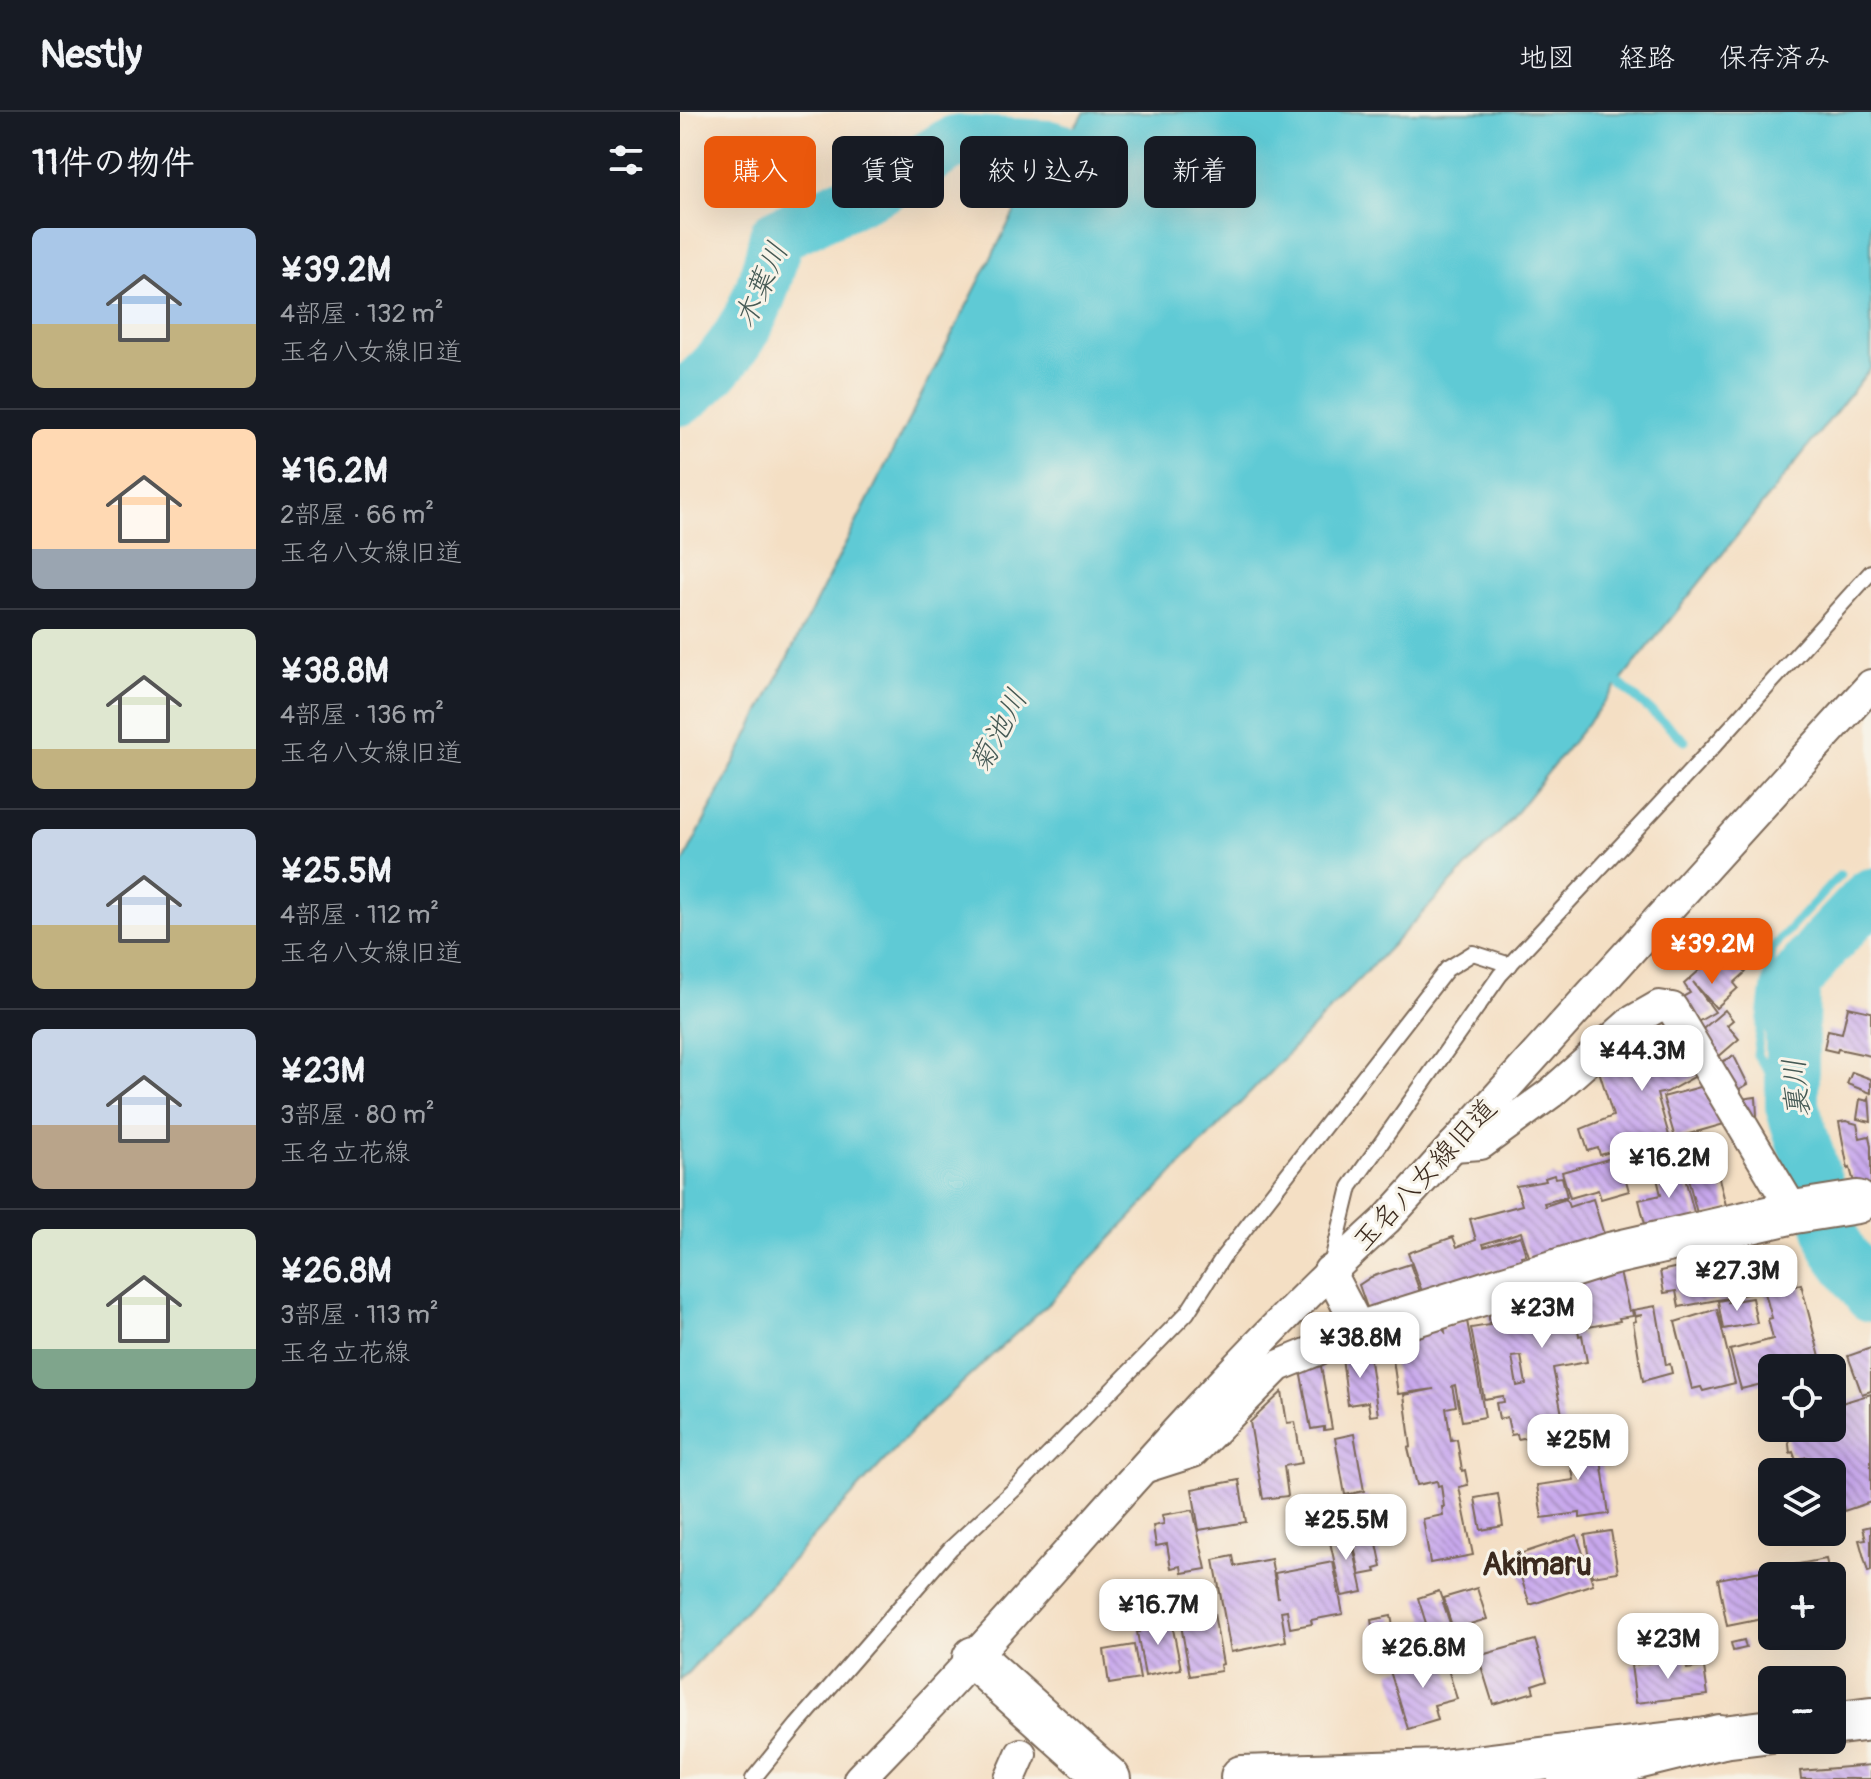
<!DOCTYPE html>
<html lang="ja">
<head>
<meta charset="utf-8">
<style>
	body { margin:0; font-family:Pangolin,"Klee One",sans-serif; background:#242831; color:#f1f3f6; height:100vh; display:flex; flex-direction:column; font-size:30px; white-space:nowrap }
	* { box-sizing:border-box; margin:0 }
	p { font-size:26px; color:#9ea1a6 }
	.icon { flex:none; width:44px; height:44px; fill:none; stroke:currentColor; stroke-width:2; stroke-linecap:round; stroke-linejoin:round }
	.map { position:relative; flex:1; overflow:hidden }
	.details { display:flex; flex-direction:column; background:#171b24; width:680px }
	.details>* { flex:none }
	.guide { position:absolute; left:24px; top:24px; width:760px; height:72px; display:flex; gap:16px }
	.tools { position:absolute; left:1078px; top:1242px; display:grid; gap:16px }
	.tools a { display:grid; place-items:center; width:88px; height:88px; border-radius:12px; background:#171b24; box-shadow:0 8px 32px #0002; font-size:40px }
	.price { position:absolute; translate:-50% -68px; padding:0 18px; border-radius:16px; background:#fff; color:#222; font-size:26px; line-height:52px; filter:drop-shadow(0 2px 4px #0008) }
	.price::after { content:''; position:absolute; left:50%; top:48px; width:24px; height:18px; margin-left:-12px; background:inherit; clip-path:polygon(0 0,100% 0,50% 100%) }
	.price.active { background:#ea580c; color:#fff }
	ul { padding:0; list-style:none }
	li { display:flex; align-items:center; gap:24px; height:200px; padding:0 32px }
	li+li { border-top:2px solid #363941 }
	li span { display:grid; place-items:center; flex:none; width:224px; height:160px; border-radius:12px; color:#555 }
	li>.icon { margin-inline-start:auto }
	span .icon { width:96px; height:96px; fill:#fffc; stroke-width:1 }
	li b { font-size:34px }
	h2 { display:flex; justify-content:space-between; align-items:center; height:96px; padding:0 32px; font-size:34px }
	.chip { padding:0 28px; border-radius:12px; background:#171b24; box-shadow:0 8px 32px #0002; font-size:28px; line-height:72px }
	.chip.active { background:#ea580c; color:#fff }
	header { display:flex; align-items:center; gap:48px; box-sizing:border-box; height:112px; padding:0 40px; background:#171b24; border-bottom:2px solid #363941 }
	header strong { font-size:38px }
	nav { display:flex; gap:44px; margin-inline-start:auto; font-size:28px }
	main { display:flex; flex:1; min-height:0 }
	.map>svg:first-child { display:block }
</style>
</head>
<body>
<header>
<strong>Nestly</strong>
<nav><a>地図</a><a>経路</a><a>保存済み</a></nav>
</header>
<main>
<section class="details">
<h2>11件の物件<svg class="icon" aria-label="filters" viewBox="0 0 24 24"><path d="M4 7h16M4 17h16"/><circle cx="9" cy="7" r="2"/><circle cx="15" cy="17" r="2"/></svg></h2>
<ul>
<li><span style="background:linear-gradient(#a9c7e8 60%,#c2b280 0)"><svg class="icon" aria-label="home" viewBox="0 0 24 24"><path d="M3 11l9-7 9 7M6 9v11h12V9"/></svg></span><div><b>¥39.2M</b><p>4部屋 · 132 m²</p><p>玉名八女線旧道</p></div></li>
<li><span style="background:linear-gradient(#ffd9b3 75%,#9aa5b1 0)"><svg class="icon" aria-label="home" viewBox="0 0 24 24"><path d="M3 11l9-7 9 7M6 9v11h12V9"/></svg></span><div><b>¥16.2M</b><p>2部屋 · 66 m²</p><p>玉名八女線旧道</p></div></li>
<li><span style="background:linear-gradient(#dfe7d0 75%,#c2b280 0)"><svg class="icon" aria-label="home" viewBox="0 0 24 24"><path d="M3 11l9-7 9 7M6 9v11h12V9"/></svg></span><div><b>¥38.8M</b><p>4部屋 · 136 m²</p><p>玉名八女線旧道</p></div></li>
<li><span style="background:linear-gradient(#c9d6e8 60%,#c2b280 0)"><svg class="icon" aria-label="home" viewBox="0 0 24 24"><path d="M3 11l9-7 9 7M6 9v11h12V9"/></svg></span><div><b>¥25.5M</b><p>4部屋 · 112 m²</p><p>玉名八女線旧道</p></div></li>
<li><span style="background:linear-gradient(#c9d6e8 60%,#b9a48a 0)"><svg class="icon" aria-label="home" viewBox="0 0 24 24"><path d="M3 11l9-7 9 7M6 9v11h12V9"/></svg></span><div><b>¥23M</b><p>3部屋 · 80 m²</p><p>玉名立花線</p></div></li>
<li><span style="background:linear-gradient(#dfe7d0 75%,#7fa58c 0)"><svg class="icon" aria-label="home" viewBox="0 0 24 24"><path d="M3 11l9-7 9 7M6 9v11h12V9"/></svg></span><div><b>¥26.8M</b><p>3部屋 · 113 m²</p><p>玉名立花線</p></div></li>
</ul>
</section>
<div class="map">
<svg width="1191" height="1667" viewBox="0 0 1191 1667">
	<defs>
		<pattern id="building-back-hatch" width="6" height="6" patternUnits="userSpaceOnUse" patternTransform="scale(2)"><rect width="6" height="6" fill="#c8a8ed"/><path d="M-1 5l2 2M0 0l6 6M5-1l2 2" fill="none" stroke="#a489bf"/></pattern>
	</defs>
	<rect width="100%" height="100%" fill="#f7f3e8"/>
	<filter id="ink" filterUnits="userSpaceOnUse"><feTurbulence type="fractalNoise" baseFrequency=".0125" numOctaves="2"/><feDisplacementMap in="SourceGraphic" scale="16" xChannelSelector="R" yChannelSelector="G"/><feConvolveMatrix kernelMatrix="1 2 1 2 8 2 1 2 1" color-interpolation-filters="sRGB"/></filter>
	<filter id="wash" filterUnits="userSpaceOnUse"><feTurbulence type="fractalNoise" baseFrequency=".006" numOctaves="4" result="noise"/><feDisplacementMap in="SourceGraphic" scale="32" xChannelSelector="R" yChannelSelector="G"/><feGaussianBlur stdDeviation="1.8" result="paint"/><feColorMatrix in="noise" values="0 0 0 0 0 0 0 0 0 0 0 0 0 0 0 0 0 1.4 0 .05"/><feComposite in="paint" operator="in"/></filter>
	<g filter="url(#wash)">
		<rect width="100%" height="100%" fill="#f4dfc4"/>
		<!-- water -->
		<polygon fill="#5ecad5" stroke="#4c7a7a" stroke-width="2" points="405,0 1191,0 1191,256 822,718 370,1190 242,1308 0,1569 0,757 338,93"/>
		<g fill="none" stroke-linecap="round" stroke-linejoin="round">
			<!-- stream -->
			<g stroke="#5ecad5" stroke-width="9">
				<polyline points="940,572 1005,629"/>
				<polyline points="1112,994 1077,943 1091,837 1160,763"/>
			</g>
			<!-- river -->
			<g stroke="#5ecad5" stroke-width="54">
				<path d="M0 287C58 244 82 194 96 124L203 74 274 30 369 35 449 58"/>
				<polyline points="1191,783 1143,834 1113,871 1112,919 1112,994 1156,1135 1191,1183"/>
			</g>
		</g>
		<g id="blocks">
			<!-- building -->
			<g fill="url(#building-back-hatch)" fill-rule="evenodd">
				<polygon points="1045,836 1066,860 1054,871 1058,876 1036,896 1013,870 1035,900 1014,912 999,887 1010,881 1004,872"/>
				<polygon points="1168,895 1191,900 1191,944 1158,937 1157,940 1144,937 1148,918 1162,921"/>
				<polygon points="1045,898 1053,908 1047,913 1059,927 1037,946 1017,922"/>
				<polygon points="980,907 986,916 996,910 1011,934 995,944 997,949 1010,941 1021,961 987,980 977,982 990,1027 945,1041 943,1036 920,1043 918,1036 908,1039 901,1017 933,1004 919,959 945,951 947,957 978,949 977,945 965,946 958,933 970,926 964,918"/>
				<polygon points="1054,944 1068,972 1054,980 1039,951"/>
				<polygon points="1172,960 1191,967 1191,981 1167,972"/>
				<polygon points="1024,974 1027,986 1036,983 1044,1012 995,1026 983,985"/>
				<polygon points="1189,983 1191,1010 1177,1007 1180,987 1188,989"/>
				<polygon points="1076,985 1077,1004 1062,1006 1060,987"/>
				<polygon points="1166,1009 1177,1012 1180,1026 1189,1024 1191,1034 1191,1083 1176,1078 1170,1056 1168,1057 1159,1010"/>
				<polygon points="1031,1036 1047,1097 1018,1105 1002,1043"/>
				<polygon points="939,1044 949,1079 921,1087 918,1078 890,1086 882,1060"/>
				<polygon points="1001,1051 1016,1108 966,1116 959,1088 981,1083 975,1058"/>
				<polygon points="874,1063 875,1066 882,1065 887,1085 864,1091 865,1094 886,1087 889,1095 913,1087 926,1129 850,1147 841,1120 803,1132 804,1135 840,1124 846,1143 841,1144 843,1151 813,1160 812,1157 744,1185 728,1141 773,1125 777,1135 796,1128 790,1107 842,1093 836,1074 866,1069 865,1066"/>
				<polygon points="1070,1132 1078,1180 1049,1185 1041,1137"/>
				<polygon points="1040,1146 1048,1186 999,1195 996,1179 984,1181 980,1159"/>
				<polygon points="730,1152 741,1183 689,1201 679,1173 691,1165"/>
				<path d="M939 1156 949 1199 952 1198 953 1204 939 1206 940 1209 898 1217 899 1224 902 1223 907 1250 873 1256 884 1313 879 1314 880 1319 838 1327 837 1322 831 1323 827 1305 819 1307 816 1291 824 1290 823 1284 804 1287 791 1216 810 1213 808 1199 893 1186 890 1170ZM841 1244 846 1272 837 1274 832 1245Z"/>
				<polygon points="1121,1172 1141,1249 1144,1249 1146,1256 1092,1256 1091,1292 1086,1271 1061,1277 1050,1238 1093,1227 1088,1207 1092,1206 1085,1181"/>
				<polygon points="1072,1186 1077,1211 1043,1217 1038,1189 1048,1187 1048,1190"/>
				<polygon points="976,1194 986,1253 990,1252 992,1261 963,1269 953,1210 956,1209 955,1205 962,1203 955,1204 953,1198"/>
				<polygon points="1037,1197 1055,1271 1023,1279 1021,1275 1012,1277 995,1210"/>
				<polygon points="787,1209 805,1305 782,1309 775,1273 772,1274 776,1294 766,1296 771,1328 777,1327 782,1359 785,1358 788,1373 779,1375 793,1443 750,1451 743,1407 763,1403 762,1395 764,1395 761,1373 758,1374 757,1369 737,1373 728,1336 731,1335 724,1283 754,1277 718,1282 710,1227 761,1215 765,1220 764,1214"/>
				<polygon points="688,1236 698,1303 690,1304 688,1290 668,1293 662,1245"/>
				<polygon points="1191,1236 1191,1279 1182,1282 1168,1244"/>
				<polygon points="641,1254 652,1317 644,1318 644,1315 631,1317 620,1257"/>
				<polygon points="602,1280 607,1311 615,1310 622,1351 604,1354 608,1384 583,1387 570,1310"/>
				<polygon points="1191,1282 1191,1390 1164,1399 1158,1381 1152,1382 1152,1360 1132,1360 1127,1345 1116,1348 1113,1340 1110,1341 1107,1316 1152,1316 1152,1295 1155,1304 1157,1302 1155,1293"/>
				<polygon points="916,1314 929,1402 900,1406 900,1401 862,1406 857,1373 894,1368 886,1325 906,1322 905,1315"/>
				<polygon points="674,1322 684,1379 665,1383 655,1326"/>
				<polygon points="559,1368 566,1410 519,1418 512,1377"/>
				<polygon points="818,1382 823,1414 801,1418 795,1386"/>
				<polygon points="687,1384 702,1455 695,1457 696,1460 680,1463 665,1389"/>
				<polygon points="513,1398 526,1457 502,1461 501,1454 491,1456 487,1432 476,1434 473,1414 484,1412 482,1403"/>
				<polygon points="1191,1414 1191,1459 1188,1460 1179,1428 1186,1427 1183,1416"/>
				<polygon points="669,1416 683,1480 662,1484 648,1421"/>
				<polygon points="931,1419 938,1460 912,1464 905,1423"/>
				<polygon points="897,1423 913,1472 850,1493 834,1444"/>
				<polygon points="553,1444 555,1454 591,1447 598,1486 595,1461 653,1450 663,1502 631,1508 632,1512 610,1516 607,1498 601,1499 606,1529 551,1540 534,1448"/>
				<polygon points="1146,1447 1150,1464 1092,1464 1092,1505 1047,1514 1038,1467"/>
				<polygon points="797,1476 807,1507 773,1517 763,1486"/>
				<polygon points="759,1479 772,1517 750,1524 738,1486"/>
				<polygon points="531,1485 543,1552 540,1553 541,1559 510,1564 498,1496 520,1492 519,1487"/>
				<polygon points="711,1504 719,1544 698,1548 691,1508"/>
				<polygon points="491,1507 501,1557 465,1564 457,1520 460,1520 458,1511 473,1508 475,1517 478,1517 476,1509"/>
				<polygon points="855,1528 867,1568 852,1573 854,1580 813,1592 798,1544"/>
				<polygon points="1064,1528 1066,1536 1053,1539 1051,1531"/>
				<polygon points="454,1533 460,1567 429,1572 424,1538"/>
				<polygon points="764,1544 777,1587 754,1593 758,1608 728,1617 710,1559"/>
				<polygon points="1006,1546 1007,1557 1024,1555 1028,1583 956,1591 951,1553"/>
				<polygon points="1191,1653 1191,1667 1121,1667 1120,1659"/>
			</g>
		</g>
	</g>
	<g filter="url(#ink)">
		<use href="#blocks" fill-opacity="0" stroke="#7c6958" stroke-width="2"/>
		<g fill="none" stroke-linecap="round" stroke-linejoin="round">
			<!-- lane casing -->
			<g stroke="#7c6958" stroke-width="18">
				<g id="lane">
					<polyline points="651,1153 670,1075 820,863 1033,635 1191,460"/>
					<polyline points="73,1667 117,1613 271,1436 339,1373 507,1201 543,1145 767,857 793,841 830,853"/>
				</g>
			</g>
			<!-- street casing -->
			<g stroke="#7c6958" stroke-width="34">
				<g id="street">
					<polyline points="773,1034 801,1032 871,981 951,910 979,894 992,896 1114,1100"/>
					<polyline points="466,1355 513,1340 598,1254 681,1220 649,1159"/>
					<path d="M179 1667C218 1626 258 1586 295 1544 429 1396 558 1242 706 1108L1191 573"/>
					<polyline points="330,1667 341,1642"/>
				</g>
			</g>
			<!-- secondary casing -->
			<g stroke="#7c6958" stroke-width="46">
				<g id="secondary">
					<polyline points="681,1220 930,1142 1114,1100 1177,1090"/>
					<polyline points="294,1546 429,1667"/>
					<polyline points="1152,1612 1191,1607"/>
					<polyline points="562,1665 762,1659 1092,1619"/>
				</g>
			</g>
			<!-- primary casing -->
			<g stroke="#7c6958" stroke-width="48">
				<polyline id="primary" points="890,1667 957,1645 1039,1625"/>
			</g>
			<!-- lane -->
			<use href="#lane" stroke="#fff" stroke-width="14"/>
			<!-- street -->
			<use href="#street" stroke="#fff" stroke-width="30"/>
			<!-- secondary -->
			<use href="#secondary" stroke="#fff" stroke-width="42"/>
			<!-- primary -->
			<use href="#primary" stroke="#fff" stroke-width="44"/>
		</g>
	</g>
	<g text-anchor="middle" stroke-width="6" stroke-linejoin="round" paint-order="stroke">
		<!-- street labels -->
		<g font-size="28" fill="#3b2a1e" stroke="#f7f3e8">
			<text transform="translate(744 1062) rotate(-47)" y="10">玉名八女線旧道</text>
		</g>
		<!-- water labels -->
		<g font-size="30" font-style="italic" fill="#465a55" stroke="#f7f3e8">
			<text transform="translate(81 173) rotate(-66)" y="10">木葉川</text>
			<text transform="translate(318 619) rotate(-62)" y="10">菊池川</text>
			<text transform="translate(1116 976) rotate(-95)" y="10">裏川</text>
		</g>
		<!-- quarter labels -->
		<g font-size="32" font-weight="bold" fill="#3b2a1e" stroke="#f7f3e8">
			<text x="857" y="1463">Akimaru</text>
		</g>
	</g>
</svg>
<div class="tools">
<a><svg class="icon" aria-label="locate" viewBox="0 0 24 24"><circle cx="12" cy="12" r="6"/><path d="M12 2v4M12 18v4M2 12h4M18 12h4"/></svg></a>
<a><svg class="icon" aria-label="layers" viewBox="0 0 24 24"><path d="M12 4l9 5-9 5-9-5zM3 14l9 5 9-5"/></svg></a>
<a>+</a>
<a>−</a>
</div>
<b class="price active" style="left:1032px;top:874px">¥39.2M</b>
<b class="price" style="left:962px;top:981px">¥44.3M</b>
<b class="price" style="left:989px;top:1088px">¥16.2M</b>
<b class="price" style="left:1057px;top:1201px">¥27.3M</b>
<b class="price" style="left:862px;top:1238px">¥23M</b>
<b class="price" style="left:680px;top:1268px">¥38.8M</b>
<b class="price" style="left:898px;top:1370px">¥25M</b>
<b class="price" style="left:666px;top:1450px">¥25.5M</b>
<b class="price" style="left:478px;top:1535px">¥16.7M</b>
<b class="price" style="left:988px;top:1569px">¥23M</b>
<b class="price" style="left:743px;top:1578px">¥26.8M</b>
<div class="guide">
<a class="chip active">購入</a>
<a class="chip">賃貸</a>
<a class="chip">絞り込み</a>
<a class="chip">新着</a>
</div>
</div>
</main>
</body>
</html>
